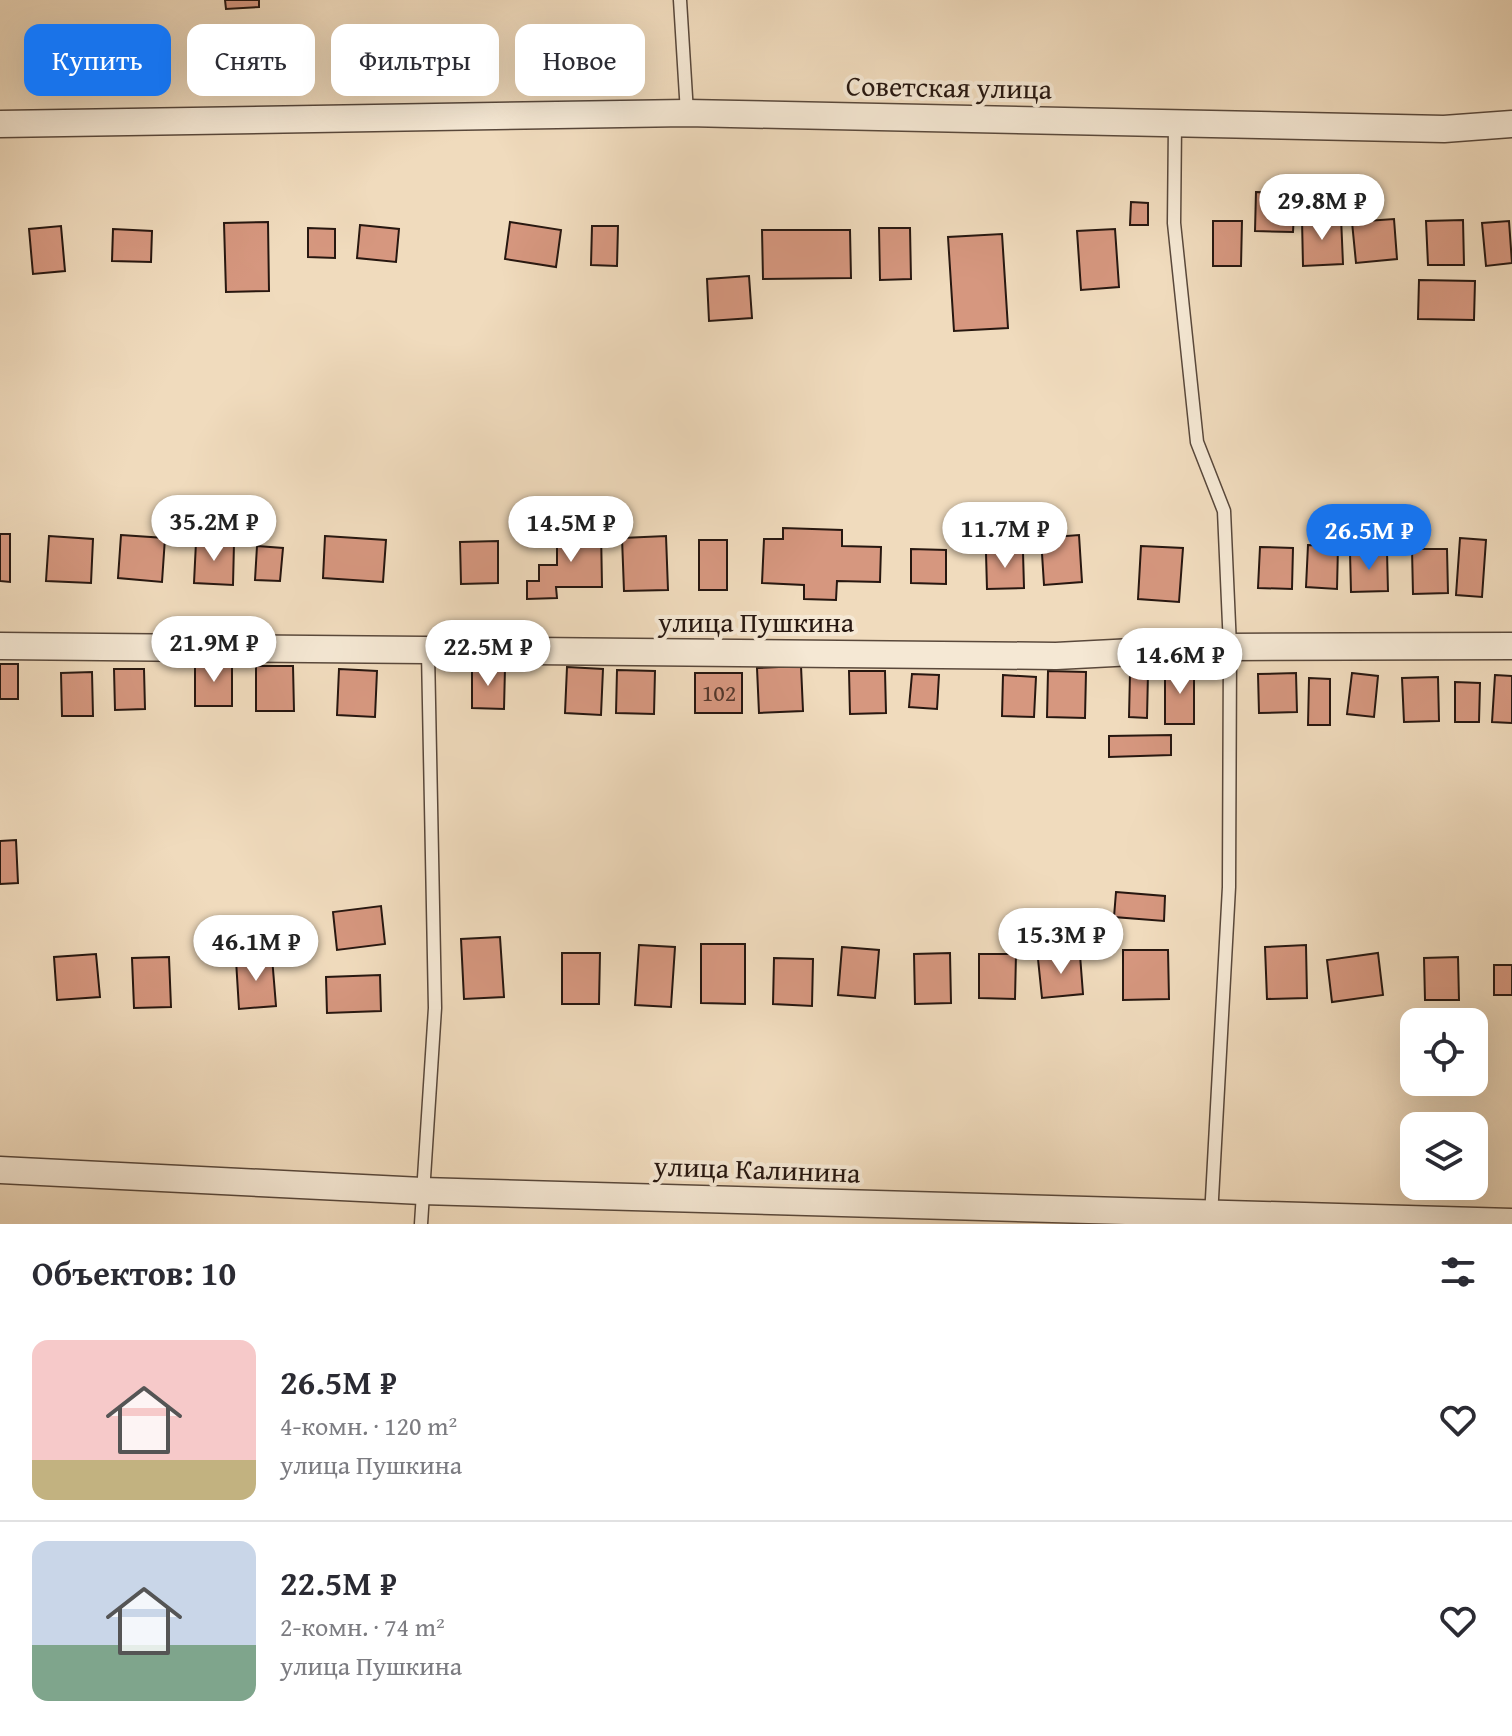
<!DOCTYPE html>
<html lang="ru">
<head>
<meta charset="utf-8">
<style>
	body { margin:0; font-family:"Gentium Book Plus",serif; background:#f2f2f3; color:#2b2b33; height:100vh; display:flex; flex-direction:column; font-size:30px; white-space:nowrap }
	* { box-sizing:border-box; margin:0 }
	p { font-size:26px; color:#7c7c81 }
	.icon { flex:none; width:44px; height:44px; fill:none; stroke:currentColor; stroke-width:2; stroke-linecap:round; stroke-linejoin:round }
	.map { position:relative; height:1224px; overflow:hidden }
	.sheet { display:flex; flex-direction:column; background:#fff; flex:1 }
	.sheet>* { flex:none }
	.guide { position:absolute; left:24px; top:24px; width:800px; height:72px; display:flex; gap:16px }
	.fabs { position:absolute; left:1400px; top:1008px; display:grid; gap:16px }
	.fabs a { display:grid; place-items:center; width:88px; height:88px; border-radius:16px; background:#fff; box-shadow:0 8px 32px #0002; font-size:40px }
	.price { position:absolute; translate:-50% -68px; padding:0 18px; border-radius:28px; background:#fff; color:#222; font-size:26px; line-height:52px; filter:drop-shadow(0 2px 4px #0008) }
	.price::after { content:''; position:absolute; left:50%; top:48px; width:24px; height:18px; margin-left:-12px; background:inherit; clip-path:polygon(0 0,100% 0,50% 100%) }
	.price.on { background:#1a73e8; color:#fff }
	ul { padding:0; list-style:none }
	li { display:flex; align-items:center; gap:24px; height:200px; padding:0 32px }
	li+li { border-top:2px solid #e1e1e2 }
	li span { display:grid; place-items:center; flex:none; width:224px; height:160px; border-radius:16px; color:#555 }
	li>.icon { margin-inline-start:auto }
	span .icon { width:96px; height:96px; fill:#fffc; stroke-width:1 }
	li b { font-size:34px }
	h2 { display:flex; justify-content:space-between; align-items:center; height:96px; padding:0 32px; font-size:34px }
	.chip { padding:0 28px; border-radius:16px; background:#fff; box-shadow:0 8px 32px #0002; font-size:28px; line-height:72px }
	.chip.on { background:#1a73e8; color:#fff }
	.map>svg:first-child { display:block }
</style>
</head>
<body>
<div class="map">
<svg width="1512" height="1224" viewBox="0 0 1512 1224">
	<rect width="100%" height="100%" fill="#f0dbbd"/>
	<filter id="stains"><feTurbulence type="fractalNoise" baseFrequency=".0025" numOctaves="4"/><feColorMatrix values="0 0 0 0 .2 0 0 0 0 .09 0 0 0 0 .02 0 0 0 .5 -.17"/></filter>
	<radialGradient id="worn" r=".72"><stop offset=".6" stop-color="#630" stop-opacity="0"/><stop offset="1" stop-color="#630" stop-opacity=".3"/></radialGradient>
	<!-- building -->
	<g fill="#d6977f" stroke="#271710" stroke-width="2">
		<polygon points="225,0 259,0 259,7 226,9"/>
		<polygon points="1256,192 1295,193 1293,232 1255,231"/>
		<polygon points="1131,202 1148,203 1148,225 1130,225"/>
		<polygon points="1341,217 1343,264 1303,266 1302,219"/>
		<polygon points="1394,219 1397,259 1356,263 1352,222"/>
		<polygon points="1463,220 1464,265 1428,265 1426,221"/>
		<polygon points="1213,221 1242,221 1241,266 1213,266"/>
		<polygon points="1509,221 1512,263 1486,266 1482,223"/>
		<polygon points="268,222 269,291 226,292 224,223"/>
		<polygon points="510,222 561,230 556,267 505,259"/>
		<polygon points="360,225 399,229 396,262 357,258"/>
		<polygon points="61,226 65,271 33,274 29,229"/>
		<polygon points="592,226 618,226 617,266 591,265"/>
		<polygon points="308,228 335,229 335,258 308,257"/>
		<polygon points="879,228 910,228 911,279 880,280"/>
		<polygon points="113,229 152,231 151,262 112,261"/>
		<polygon points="1115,229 1119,287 1081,290 1077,231"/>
		<polygon points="762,230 850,230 851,278 763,279"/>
		<polygon points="1002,234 1008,328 954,331 948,237"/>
		<polygon points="749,276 752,318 709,321 707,279"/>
		<polygon points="1419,280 1475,281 1474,320 1418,319"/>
		<polygon points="783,528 842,530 842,546 881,547 880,582 837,581 836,600 804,599 804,585 762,583 764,539 783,539"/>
		<polygon points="601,529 602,587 556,587 557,598 527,599 527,581 539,581 539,565 557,565 557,530"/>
		<polygon points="0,534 10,534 10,582 0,581"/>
		<polygon points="121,535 165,538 162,582 118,578"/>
		<polygon points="1079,535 1082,582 1044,585 1041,538"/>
		<polygon points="49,536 93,539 91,583 46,581"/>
		<polygon points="325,536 386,540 383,582 323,578"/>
		<polygon points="666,536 668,590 624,591 622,538"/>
		<polygon points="1460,538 1486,540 1482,597 1456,595"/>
		<rect x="699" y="540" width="28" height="50"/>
		<polygon points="498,541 498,583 461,584 460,542"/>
		<polygon points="196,542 234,543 233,585 194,583"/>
		<polygon points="1308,545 1338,546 1337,589 1306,587"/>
		<polygon points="257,546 283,548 280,581 255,580"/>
		<polygon points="1141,546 1183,548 1179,602 1138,599"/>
		<polygon points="1260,547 1293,548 1292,589 1258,588"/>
		<polygon points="911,549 946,550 946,584 911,583"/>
		<polygon points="1412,549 1447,549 1448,593 1413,594"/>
		<polygon points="1387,551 1388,591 1351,592 1350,552"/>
		<polygon points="1023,552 1024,588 987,589 986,553"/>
		<rect x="195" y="662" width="37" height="44"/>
		<rect x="0" y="664" width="18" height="35"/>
		<polygon points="256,666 293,666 294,711 256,711"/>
		<polygon points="801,666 803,711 759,713 757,668"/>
		<polygon points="472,667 505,668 504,709 472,708"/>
		<polygon points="567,667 603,669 601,715 565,713"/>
		<polygon points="114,669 144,669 145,709 115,710"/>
		<polygon points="339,669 377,671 375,717 337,715"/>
		<rect x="1165" y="669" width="29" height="55"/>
		<polygon points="617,670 655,671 654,714 616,713"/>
		<polygon points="849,671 885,671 886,713 850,714"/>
		<polygon points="1048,671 1086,672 1085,718 1047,717"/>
		<polygon points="92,672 93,716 62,716 61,673"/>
		<rect x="695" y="673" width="47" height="40"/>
		<polygon points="1130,673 1148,673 1147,718 1129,717"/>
		<polygon points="1296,673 1297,712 1259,713 1258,674"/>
		<polygon points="1352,673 1378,676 1374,717 1347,714"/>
		<polygon points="912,674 939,675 937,709 909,707"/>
		<polygon points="1003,675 1036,677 1034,717 1002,716"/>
		<polygon points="1495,675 1512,676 1512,723 1492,722"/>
		<polygon points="1438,677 1439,721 1404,722 1402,678"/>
		<polygon points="1309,678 1330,679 1330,725 1308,725"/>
		<polygon points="1455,682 1480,683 1479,722 1455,722"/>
		<polygon points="1171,735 1171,755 1109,757 1109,736"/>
		<polygon points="16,840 18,883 0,884 0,841"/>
		<polygon points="1116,892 1165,896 1164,921 1114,917"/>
		<polygon points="381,906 385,944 337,950 333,912"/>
		<polygon points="500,937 504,997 464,999 461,939"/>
		<polygon points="701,944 745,944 745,1004 701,1003"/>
		<polygon points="639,945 675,947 671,1007 635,1005"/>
		<polygon points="1306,945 1307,998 1267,999 1265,947"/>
		<polygon points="842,947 879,950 875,998 838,995"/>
		<polygon points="1123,950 1168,950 1169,999 1123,1000"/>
		<polygon points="562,953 600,953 599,1004 562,1004"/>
		<polygon points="950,953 951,1003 915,1004 914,954"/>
		<polygon points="1378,953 1383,995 1332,1002 1327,960"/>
		<polygon points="96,954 100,997 57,1000 54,957"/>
		<polygon points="979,954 1016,954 1015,999 979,998"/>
		<polygon points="1080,955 1083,994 1042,998 1038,959"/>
		<polygon points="169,957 171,1007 134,1008 132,958"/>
		<polygon points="272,957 276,1006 239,1009 236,960"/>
		<polygon points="1458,957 1459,1000 1425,1000 1424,958"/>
		<polygon points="774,958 813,959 812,1006 773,1004"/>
		<rect x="1494" y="965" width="18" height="30"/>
		<polygon points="380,975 381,1011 327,1013 326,977"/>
	</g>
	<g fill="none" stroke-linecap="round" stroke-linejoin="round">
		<!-- service casing -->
		<g stroke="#59483b" stroke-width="15">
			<g id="service">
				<polyline points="680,0 687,113"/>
				<polyline points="1175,124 1174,223 1197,442 1224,511 1230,647 1229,887 1211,1217"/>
				<polyline points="421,1224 435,1008 428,652"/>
			</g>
		</g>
		<!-- minor casing -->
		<g stroke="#59483b" stroke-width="29">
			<g id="minor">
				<polyline points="0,124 687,113 1444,129 1512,124"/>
				<polyline points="0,646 1056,656 1230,647 1512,646"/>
				<polyline points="0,1170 422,1191 1512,1222"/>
			</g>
		</g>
		<!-- service -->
		<use href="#service" stroke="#f5e8d4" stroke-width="12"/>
		<!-- minor -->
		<use href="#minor" stroke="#f5e8d4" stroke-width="26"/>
	</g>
	<g text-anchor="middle" stroke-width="8" stroke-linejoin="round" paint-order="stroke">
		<!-- number labels -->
		<g font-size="24" fill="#53372c">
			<text x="719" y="701">102</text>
		</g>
		<!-- street labels -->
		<g font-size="28" fill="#271710" stroke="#f5e8d4">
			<text transform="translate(949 87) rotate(1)" y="10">Советская улица</text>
			<text x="756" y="632">улица Пушкина</text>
			<text transform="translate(757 1169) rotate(2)" y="10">улица Калинина</text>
		</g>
	</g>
	<rect width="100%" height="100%" filter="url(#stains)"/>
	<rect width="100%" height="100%" fill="url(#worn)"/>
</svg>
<div class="fabs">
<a><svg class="icon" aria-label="locate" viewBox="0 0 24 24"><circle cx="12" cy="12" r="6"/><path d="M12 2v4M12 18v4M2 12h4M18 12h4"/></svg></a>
<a><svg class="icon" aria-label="layers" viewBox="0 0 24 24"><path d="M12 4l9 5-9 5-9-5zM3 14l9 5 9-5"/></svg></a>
</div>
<b class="price" style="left:1322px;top:242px">29.8M ₽</b>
<b class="price" style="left:214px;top:563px">35.2M ₽</b>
<b class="price" style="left:571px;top:564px">14.5M ₽</b>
<b class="price" style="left:1005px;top:570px">11.7M ₽</b>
<b class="price on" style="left:1369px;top:572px">26.5M ₽</b>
<b class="price" style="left:214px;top:684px">21.9M ₽</b>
<b class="price" style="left:488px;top:688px">22.5M ₽</b>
<b class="price" style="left:1180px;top:696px">14.6M ₽</b>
<b class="price" style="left:1061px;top:976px">15.3M ₽</b>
<b class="price" style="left:256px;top:983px">46.1M ₽</b>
<div class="guide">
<a class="chip on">Купить</a>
<a class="chip">Снять</a>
<a class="chip">Фильтры</a>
<a class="chip">Новое</a>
</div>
</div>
<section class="sheet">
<h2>Объектов: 10<svg class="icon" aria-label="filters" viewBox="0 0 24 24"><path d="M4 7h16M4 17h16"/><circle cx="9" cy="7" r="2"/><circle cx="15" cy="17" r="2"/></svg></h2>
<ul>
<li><span style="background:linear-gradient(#f6c9c9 75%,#c2b280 0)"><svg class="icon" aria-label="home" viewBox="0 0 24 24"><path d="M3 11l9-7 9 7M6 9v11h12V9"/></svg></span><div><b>26.5M ₽</b><p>4-комн. · 120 m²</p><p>улица Пушкина</p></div><svg class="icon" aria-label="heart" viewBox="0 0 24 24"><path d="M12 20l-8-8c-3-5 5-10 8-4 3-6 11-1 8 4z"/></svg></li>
<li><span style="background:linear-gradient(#c9d6e8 65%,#7fa58c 0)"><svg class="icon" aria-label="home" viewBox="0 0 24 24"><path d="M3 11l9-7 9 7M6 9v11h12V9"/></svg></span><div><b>22.5M ₽</b><p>2-комн. · 74 m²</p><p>улица Пушкина</p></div><svg class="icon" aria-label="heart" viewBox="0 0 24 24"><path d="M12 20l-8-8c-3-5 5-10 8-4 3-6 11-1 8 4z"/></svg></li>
</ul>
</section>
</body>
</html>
